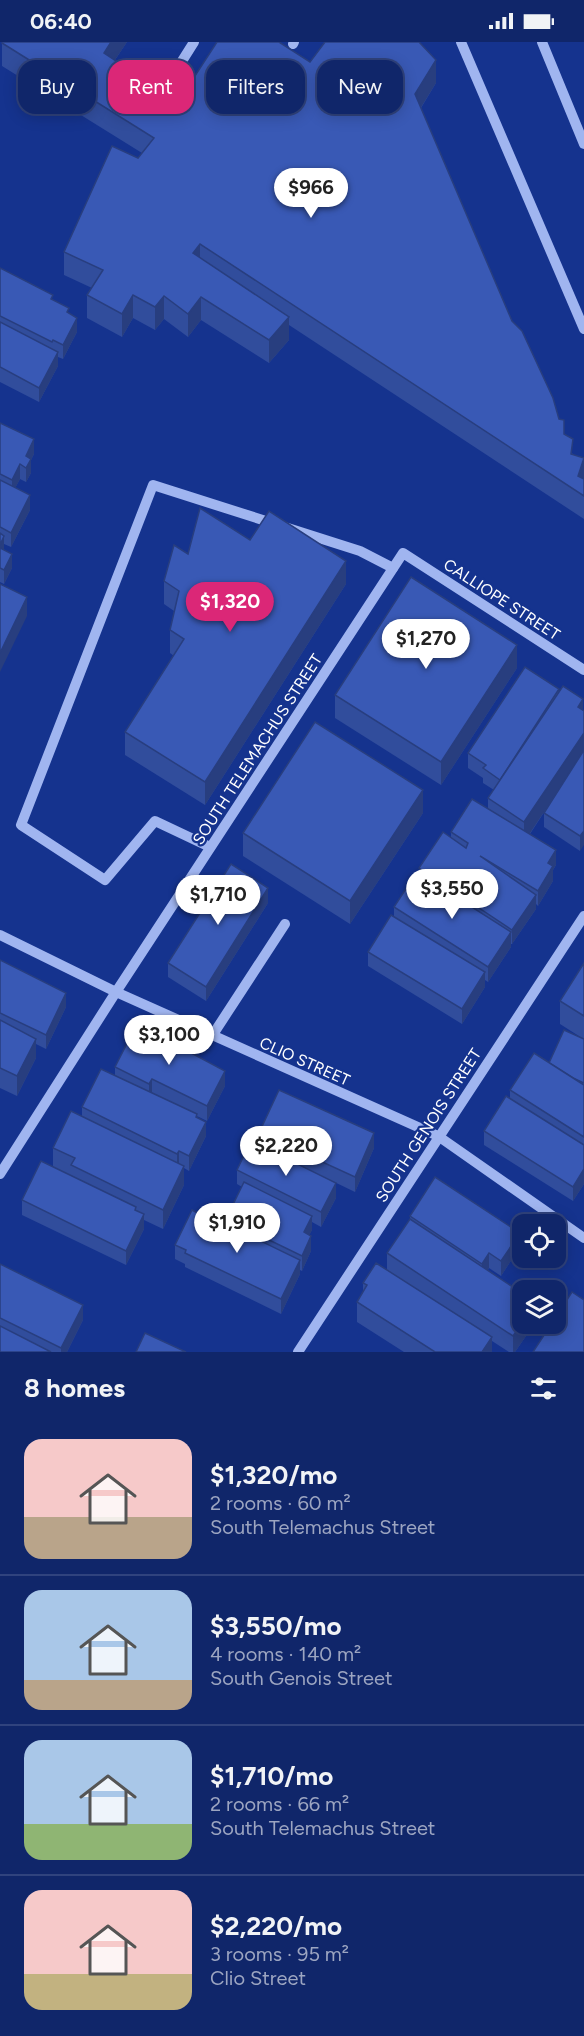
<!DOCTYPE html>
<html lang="en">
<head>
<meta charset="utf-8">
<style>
	body { margin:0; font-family:Figtree,sans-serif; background:#192e70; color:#f1f3f6; height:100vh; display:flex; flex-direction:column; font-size:22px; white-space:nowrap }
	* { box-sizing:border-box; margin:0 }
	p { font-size:20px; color:#9ca5c1 }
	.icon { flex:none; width:33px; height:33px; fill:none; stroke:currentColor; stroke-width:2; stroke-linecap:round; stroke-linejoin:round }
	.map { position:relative; height:1310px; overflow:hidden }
	.panel { display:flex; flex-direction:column; background:#10266a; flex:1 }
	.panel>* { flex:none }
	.banner { position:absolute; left:18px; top:18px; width:549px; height:54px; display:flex; gap:12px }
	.fabs { position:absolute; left:512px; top:1172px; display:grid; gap:12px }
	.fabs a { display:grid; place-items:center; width:54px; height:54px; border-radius:12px; background:#10266a; box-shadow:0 3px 15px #0003,0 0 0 2px #30437e; font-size:30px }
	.price { position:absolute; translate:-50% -51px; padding:0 14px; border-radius:21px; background:#fff; color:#222; font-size:20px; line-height:39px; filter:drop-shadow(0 2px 3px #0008) }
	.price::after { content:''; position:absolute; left:50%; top:36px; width:18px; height:14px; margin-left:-9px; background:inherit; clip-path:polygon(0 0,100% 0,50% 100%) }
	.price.on { background:#db2777; color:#fff }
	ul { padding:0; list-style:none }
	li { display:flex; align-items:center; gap:18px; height:150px; padding:0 24px }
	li+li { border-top:2px solid #30437e }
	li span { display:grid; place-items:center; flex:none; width:168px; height:120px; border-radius:18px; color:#555 }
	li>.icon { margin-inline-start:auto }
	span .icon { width:72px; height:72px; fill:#fffc; stroke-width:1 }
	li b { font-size:26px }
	h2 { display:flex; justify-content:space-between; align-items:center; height:72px; padding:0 24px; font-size:26px }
	.pill { padding:0 21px; border-radius:18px; background:#10266a; box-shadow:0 3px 15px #0003,0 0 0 2px #30437e; font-size:21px; line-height:54px }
	.pill.on { background:#db2777; color:#fff }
	.status { display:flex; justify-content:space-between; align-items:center; height:42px; padding:0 30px; background:#10266a; direction:ltr }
	.status svg { height:16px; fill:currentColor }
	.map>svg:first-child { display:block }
</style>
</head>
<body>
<div class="status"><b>06:40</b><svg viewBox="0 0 49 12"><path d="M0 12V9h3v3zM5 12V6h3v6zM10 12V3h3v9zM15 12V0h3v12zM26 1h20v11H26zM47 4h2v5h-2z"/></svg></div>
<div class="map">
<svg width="584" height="1310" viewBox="0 0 584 1310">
	<rect width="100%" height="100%" fill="#15338e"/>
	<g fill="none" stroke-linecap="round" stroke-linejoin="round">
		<!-- minor -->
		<g stroke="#a0b5f0" stroke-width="10">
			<polyline points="461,0 584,287"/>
			<polyline points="542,0 584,102"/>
			<polyline points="293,2 294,0"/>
			<polyline points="177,27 194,0"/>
			<polyline points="210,805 155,779 105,838 21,783 153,443 360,509 393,526"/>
			<polyline points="0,893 116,950 438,1094 584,1196"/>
			<polyline points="212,994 285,882"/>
			<polyline points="0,1132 116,950 403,511 584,628"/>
			<polyline points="298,1310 584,874"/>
		</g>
	</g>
	<!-- wall -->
	<g fill="#314d9c">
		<polygon points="127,0 115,18 178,60 310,20 436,41 421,66 512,279 573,413 584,416 584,477 289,283 289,298 269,321 201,278 188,295 164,277 155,288 133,276 122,295 87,276 87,253 92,246 64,233 64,210 142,111 2,24 2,1"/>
		<polygon points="0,226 53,258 69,271 77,290 63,317 58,315 58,324 39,360 0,340"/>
		<polygon points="0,381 34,412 31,418 31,431 26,440 20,437 15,446 30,468 11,505 4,502 4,508 12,526 4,542 0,540"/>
		<polygon points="250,498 346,542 205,763 125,713 125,690 174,614 170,611 170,588 174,569 164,562 164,539 188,512"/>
		<polygon points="517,626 441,743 335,676 335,653"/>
		<polygon points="559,649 583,657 580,809 544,785 544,771 552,758 530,792 556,823 553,828 553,839 538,864 536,862 536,867 512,902 511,902 511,905 488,940 485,938 485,945 462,982 368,924 368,910 394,874 394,865 419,831 419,826 451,796 451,790 488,767 488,756 494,748 483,741 483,736 468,726 468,711"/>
		<polygon points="423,771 350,882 243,814 243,791"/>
		<polygon points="268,861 206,959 168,935 168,921"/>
		<polygon points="0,918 66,965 46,1007 36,1002 36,1016 17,1054 0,1046 0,1061"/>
		<polygon points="584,921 584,1142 573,1159 484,1103 484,1089 510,1057 510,1048 582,996 560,982 560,959"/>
		<polygon points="115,1025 225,1044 207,1079 197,1074 206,1094 189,1129 184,1126 184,1143 163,1187 144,1178 144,1187 126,1223 22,1173 22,1158 53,1125 53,1106 82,1074 82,1065 115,1033"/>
		<polygon points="259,1091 374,1106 355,1150 324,1135 336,1156 321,1185 312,1180 312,1188 309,1193 311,1209 302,1229 300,1228 300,1232 281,1272 185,1225 185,1222 175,1217 175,1203 205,1175 226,1182 226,1177 242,1145 237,1142 237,1128 259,1103"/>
		<polygon points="410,1174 520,1205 501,1234 489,1226 488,1228 522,1281 535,1281 515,1310 509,1310 492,1299 492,1310 404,1310 357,1280 357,1260 363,1250 363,1241 387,1228 387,1211 410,1177"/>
		<polygon points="0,1222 83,1278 67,1310 0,1310"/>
	</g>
	<!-- shaded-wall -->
	<g fill="#283e7f">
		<polygon points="111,0 127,0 104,34 104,11"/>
		<polygon points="436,18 436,41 415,75 415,52"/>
		<polygon points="200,202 200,225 193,211"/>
		<polygon points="133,253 133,276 122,295 122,272"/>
		<polygon points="164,254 164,277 155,288 155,265"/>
		<polygon points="201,255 201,278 188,295 188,272"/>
		<polygon points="289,275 289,298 269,321 269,298"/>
		<polygon points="77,276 77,290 63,317 63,303"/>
		<polygon points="58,310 58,324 39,360 39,346"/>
		<polygon points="34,397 34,412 31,418 31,431 26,440 26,414"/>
		<polygon points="584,416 584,439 578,434"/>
		<polygon points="20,422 20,437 12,452 12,438"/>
		<polygon points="30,453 30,468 11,505 11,491"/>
		<polygon points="4,494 4,508 0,517 0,503"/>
		<polygon points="12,512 12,526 4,542 4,528"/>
		<polygon points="346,519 346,542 205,763 205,740"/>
		<polygon points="27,555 27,574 0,630 0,611"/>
		<polygon points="517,603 517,626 441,743 441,720"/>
		<polygon points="583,657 583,677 578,665"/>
		<polygon points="584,691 584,710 524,800 524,780"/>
		<polygon points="423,748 423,771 350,882 350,859"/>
		<polygon points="584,789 584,803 580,809 580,794"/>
		<polygon points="556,808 556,823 553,828 553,839 538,864 538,849 548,821"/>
		<polygon points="268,846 268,861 206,959 206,945"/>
		<polygon points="536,853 536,867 512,902 512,888"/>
		<polygon points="511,890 511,905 488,940 488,925"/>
		<polygon points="485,930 485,945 462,982 462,967"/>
		<polygon points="66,951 66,965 46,1007 46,993"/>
		<polygon points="36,997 36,1016 17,1054 17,1034"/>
		<polygon points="225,1029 225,1044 207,1079 207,1064"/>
		<polygon points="152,1037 152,1051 149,1057 149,1042"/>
		<polygon points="206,1080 206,1094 189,1129 189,1114"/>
		<polygon points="374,1091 374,1106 355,1150 355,1135"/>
		<polygon points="179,1109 179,1123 177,1127 177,1112"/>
		<polygon points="184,1124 184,1143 163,1187 163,1168"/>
		<polygon points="584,1127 584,1142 573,1159 573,1145"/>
		<polygon points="336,1141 336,1156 321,1185 321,1170"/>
		<polygon points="144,1172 144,1187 126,1223 126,1209"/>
		<polygon points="312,1174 312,1188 304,1205 304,1190"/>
		<polygon points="520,1191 520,1205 501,1234 501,1219"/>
		<polygon points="311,1194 311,1209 302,1229 302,1214"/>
		<polygon points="489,1211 489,1226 482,1237 482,1222"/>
		<polygon points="300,1218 300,1232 281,1272 281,1257"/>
		<polygon points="83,1263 83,1278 67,1310 61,1310 61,1306"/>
		<polygon points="522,1281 535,1281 515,1310 513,1310 513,1294"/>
		<polygon points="492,1295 492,1310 482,1310"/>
	</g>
	<!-- building -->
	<g fill="#3959b5" stroke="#283e7f" stroke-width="1.5">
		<polygon points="3,0 111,0 104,11 178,60 217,0 279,0 310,20 325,0 419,0 436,18 415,52 512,279 522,289 553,356 559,377 564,378 564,392 573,397 571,412 584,416 578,434 584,437 584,454 200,202 193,211 289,275 269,298 201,255 188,272 164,254 155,265 133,253 122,272 87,253 103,228 64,210 112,104 138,116 154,96 2,1"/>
		<polygon points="0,226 53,253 51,257 69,266 67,270 77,276 63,303 53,298 52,300 0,274"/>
		<polygon points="0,280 58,310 39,346 0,325"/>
		<polygon points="0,381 34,397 26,414 31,417 26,426 20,422 12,438 0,432"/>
		<polygon points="0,438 30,453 11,491 0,485"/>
		<polygon points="200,466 250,498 269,469 346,519 205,740 125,690 184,597 170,588 179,549 164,539 174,503 188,512"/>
		<polygon points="0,491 4,494 0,503"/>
		<polygon points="0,506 12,512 4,528 0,526"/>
		<polygon points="411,535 517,603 441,720 335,653"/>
		<polygon points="0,542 27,555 0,611"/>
		<polygon points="525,625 559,647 500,738 483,726 486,723 468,711"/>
		<polygon points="563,644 583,657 578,665 584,669 584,691 524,780 488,756"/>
		<polygon points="315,680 423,748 350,859 243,791"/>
		<polygon points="584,708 584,789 580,794 544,771"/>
		<polygon points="472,757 556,808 548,821 553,824 538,849 480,814 536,853 512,888 419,826 443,790 466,806 468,801 451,790"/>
		<polygon points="231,822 268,846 206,945 168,921"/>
		<polygon points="417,830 511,890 488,925 394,865"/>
		<polygon points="391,873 485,930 462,967 368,910"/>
		<polygon points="0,918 66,951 46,993 0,971"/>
		<polygon points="584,921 584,974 560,959"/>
		<polygon points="0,978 36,997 17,1034 0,1026"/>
		<polygon points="137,982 225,1029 207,1064 152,1037 149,1042 115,1025"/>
		<polygon points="564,988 584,997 584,1041 573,1036 549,1021"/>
		<polygon points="534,1011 584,1043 584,1095 510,1048"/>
		<polygon points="101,1027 197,1072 196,1075 206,1080 189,1114 179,1109 177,1112 82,1065"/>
		<polygon points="279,1048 374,1091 355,1135 259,1091"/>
		<polygon points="506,1054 584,1103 584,1127 573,1145 484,1089"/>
		<polygon points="71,1069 184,1124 163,1168 71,1123 75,1116 53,1106"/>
		<polygon points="251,1099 336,1141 321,1170 237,1128"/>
		<polygon points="41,1119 136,1165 135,1168 144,1172 126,1209 22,1158"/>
		<polygon points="435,1135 520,1191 501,1219 489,1211 482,1222 410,1174"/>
		<polygon points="244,1140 312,1174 304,1190 311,1194 302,1214 226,1177"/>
		<polygon points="192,1168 205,1175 207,1173 300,1218 281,1257 185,1211 186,1208 175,1203"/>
		<polygon points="410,1177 522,1251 522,1281 513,1294 387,1211"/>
		<polygon points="376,1221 492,1295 482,1310 435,1310 357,1260 367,1243 363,1241"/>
		<polygon points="0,1222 83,1263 61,1306 0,1276"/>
		<polygon points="572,1250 584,1258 584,1310 533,1310 552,1281 555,1281 555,1276"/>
		<polygon points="0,1284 51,1310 0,1310"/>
		<polygon points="145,1291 186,1310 136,1310"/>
	</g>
	<g text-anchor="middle" stroke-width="4.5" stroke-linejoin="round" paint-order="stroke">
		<!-- street labels -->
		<g font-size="16" fill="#fff" stroke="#15338e">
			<text transform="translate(502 557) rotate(33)" y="6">CALLIOPE STREET</text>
			<text transform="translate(257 707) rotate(-57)" y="6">SOUTH TELEMACHUS STREET</text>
			<text transform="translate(305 1019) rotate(24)" y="6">CLIO STREET</text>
			<text transform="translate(428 1083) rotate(-57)" y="6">SOUTH GENOIS STREET</text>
		</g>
	</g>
</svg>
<div class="fabs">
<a><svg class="icon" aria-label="locate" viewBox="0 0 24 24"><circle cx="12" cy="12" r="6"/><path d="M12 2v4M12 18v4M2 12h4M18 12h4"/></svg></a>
<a><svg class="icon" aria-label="layers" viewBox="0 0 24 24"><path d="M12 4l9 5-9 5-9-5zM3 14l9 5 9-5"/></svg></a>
</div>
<b class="price" style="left:311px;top:177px">$966</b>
<b class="price on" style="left:230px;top:591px">$1,320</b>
<b class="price" style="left:426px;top:628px">$1,270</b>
<b class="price" style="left:452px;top:878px">$3,550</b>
<b class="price" style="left:218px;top:884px">$1,710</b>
<b class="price" style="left:169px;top:1024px">$3,100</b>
<b class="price" style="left:286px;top:1135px">$2,220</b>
<b class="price" style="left:237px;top:1212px">$1,910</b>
<div class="banner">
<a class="pill">Buy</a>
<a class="pill on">Rent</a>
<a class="pill">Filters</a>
<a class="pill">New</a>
</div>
</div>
<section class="panel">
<h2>8 homes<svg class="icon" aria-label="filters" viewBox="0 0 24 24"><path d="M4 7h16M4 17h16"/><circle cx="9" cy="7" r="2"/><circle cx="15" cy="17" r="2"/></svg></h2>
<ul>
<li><span style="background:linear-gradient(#f6c9c9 65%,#b9a48a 0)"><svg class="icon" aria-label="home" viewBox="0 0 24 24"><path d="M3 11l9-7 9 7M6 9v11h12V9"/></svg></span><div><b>$1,320/mo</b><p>2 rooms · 60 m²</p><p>South Telemachus Street</p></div></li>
<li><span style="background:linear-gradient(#a9c7e8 75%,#b9a48a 0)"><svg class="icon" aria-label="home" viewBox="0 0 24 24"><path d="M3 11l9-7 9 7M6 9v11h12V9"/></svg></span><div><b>$3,550/mo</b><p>4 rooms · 140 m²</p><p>South Genois Street</p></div></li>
<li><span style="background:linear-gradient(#a9c7e8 70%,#8fb573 0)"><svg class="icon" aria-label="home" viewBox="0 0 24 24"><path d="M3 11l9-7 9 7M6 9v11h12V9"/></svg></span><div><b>$1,710/mo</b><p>2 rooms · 66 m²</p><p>South Telemachus Street</p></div></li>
<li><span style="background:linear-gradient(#f6c9c9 70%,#c2b280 0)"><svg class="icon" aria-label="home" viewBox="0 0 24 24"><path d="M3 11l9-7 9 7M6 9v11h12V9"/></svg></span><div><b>$2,220/mo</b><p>3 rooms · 95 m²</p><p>Clio Street</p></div></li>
</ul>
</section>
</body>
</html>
